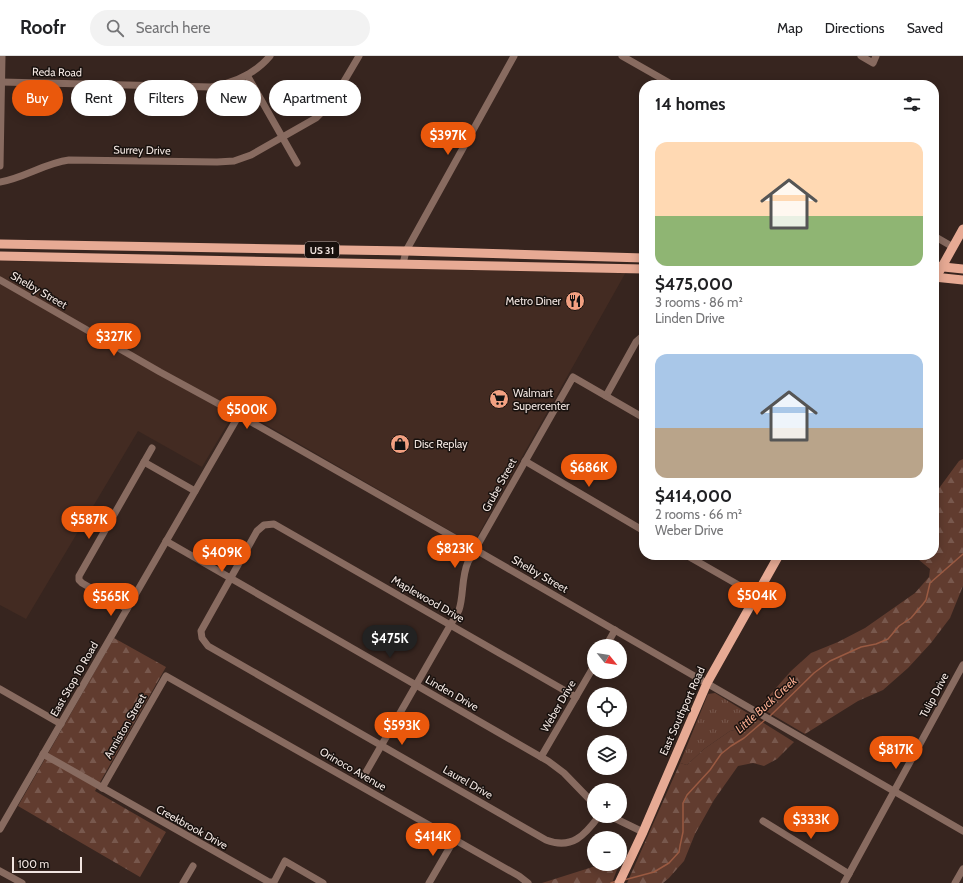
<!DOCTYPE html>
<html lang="en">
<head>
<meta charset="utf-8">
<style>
	body { margin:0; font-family:Cabin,sans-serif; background:#f2f2f2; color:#202124; height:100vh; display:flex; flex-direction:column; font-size:15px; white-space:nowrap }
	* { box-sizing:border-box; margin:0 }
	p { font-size:13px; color:#757577 }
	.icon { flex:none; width:22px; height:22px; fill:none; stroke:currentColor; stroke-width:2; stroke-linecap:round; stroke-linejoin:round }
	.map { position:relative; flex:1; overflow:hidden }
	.panel { position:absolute; left:639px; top:24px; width:300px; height:480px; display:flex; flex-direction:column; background:#fff; border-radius:16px; box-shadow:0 2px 10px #0003 }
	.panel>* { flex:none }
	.guide { position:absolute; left:12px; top:24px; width:380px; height:36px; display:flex; gap:8px }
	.needle { width:26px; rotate:120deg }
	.fabs { position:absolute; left:587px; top:583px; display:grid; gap:8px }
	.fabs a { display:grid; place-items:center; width:40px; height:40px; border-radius:50%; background:#fff; box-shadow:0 2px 10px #0003; font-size:20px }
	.scale { position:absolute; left:12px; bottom:10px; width:70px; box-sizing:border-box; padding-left:4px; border:2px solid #f1e5e0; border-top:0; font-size:11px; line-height:14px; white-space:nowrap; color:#f1e5e0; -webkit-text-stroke:3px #18110e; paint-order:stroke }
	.price { position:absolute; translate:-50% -34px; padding:0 9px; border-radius:14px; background:#ea580c; color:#fff; font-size:13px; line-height:26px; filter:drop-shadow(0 1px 2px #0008) }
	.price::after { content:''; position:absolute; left:50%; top:24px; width:12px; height:9px; margin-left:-6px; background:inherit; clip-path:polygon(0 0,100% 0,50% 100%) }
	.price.on { background:#222; color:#fff }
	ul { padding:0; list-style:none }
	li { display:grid; align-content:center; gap:8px; height:212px; padding:0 16px }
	li span { display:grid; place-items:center; height:124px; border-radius:12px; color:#555 }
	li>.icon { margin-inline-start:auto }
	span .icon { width:72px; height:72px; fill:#fffc; stroke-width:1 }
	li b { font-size:17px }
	h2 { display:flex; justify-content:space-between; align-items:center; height:48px; padding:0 16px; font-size:17px }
	.chip { padding:0 14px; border-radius:18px; background:#fff; box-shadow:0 2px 10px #0003; font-size:14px; line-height:36px }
	.chip.on { background:#ea580c; color:#fff }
	header { display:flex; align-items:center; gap:24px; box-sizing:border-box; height:56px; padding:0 20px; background:#fff; border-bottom:1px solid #e0e0e0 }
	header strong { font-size:19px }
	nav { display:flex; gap:22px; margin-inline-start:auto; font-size:14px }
	.search { width:280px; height:36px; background:#f2f2f2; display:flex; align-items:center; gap:10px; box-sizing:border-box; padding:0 14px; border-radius:22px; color:#757577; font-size:15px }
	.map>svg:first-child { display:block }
</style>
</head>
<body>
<header>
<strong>Roofr</strong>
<div class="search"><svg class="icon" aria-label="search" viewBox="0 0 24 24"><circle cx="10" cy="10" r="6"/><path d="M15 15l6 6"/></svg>Search here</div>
<nav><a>Map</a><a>Directions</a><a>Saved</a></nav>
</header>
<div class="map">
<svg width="963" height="827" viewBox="0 0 963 827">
	<defs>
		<pattern id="grass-tufts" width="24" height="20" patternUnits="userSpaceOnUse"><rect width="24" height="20" fill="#613c2f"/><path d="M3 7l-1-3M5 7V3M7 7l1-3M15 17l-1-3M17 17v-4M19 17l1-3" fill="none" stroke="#78584d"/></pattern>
		<pattern id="forest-firs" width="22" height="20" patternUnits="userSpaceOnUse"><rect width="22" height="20" fill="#613c2f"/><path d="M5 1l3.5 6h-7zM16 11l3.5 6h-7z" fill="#78584d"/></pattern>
	</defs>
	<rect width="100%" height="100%" fill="#37251f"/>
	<!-- built -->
	<polygon fill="#432b22" points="0,205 626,216 473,488 237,352 202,411 138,375 26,563 0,549"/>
	<!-- grass -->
	<polygon fill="url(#grass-tufts)" points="715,637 754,661 744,672 730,675 704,693 687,709 680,707 708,638"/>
	<!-- forest -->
	<g fill="url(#forest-firs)">
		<polygon points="963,403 963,530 950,562 931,587 908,612 883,634 858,645 805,678 759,651 791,615 811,597 838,586 865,572 915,537 929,521 930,513 913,499 934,499 934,439 959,405"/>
		<polygon points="114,582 166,611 95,735 166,776 140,821 18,750"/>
		<polygon points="754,661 794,686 777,703 764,710 753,707 738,710 714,744 695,778 684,805 669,822 663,827 627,827 680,707 687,709 704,693 730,675 744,672"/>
		<polygon points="602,808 619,808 612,827 542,827"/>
	</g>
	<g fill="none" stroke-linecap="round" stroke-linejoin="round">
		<!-- stream -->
		<g stroke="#9a5a42" stroke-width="1.5">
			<polyline points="769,661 814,617 830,605 861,591 876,588 888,583 899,570 911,562 923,548 926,544 930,527 963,498"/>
			<polyline points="624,824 654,816 669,807 679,796 680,790 683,776 683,747 687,739 710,714 721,698 731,690 744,682 766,663"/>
			<polyline points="611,827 616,825"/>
		</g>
		<!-- minor -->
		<g stroke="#886b60" stroke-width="7">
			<polyline points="622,0 673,29"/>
			<polyline points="861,0 873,7 876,0"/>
			<polyline points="247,19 297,107"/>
			<path d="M1 26 211 31C234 27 255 18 270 0"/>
			<polyline points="0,110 2,0"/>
			<path d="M0 126C24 122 45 107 69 104L217 106 234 105 251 99 316 62 325 53 336 39 359 0"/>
			<polyline points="934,180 953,191"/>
			<polyline points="403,208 406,195 514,0"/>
			<polyline points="0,224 160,316 239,359 476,494 963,775"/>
			<polyline points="606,340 636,286 644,279"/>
			<polyline points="525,405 644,475"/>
			<polyline points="144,406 195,435"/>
			<polyline points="166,485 548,705 564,717 594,748"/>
			<polyline points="686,499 756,539"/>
			<polyline points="127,553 82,527 79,524 79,520 152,392"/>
			<polyline points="606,590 615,574"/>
			<polyline points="0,633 61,668"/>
			<path d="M576 641 274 468 264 469 257 475 201 575 202 582 208 590 546 784C572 794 585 779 599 760"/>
			<polyline points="43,698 269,826 274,826 285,805 323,827"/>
			<polyline points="541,701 594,610"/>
			<path d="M365 718 459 554C464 539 461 522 468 506L573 321 644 362"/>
			<polyline points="102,732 166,620 519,820 528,827"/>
			<polyline points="610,760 643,776"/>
			<polyline points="763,765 849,818"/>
			<polyline points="0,773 239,359"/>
			<polyline points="0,815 22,827"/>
			<polyline points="183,827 193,810"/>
			<polyline points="429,827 454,784"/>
			<polyline points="844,827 963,609"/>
			<polyline points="955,827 963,813"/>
		</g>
		<!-- major -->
		<g stroke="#e7aa94" stroke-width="9">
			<polyline points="0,188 406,195 644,202"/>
			<polyline points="0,200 644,213"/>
			<polyline points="934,210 963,213"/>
			<polyline points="934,221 963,224"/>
			<polyline points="934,225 963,173"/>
			<polyline points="619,827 643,776 707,627 779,499"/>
		</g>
	</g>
	<!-- icons -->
	<defs>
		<g id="restaurant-disc" transform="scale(1)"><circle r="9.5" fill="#f2a081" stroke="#18110e"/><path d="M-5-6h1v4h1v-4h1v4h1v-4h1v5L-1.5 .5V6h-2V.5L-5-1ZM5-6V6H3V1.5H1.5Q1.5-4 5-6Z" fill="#111"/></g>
		<g id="supermarket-disc" transform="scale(1)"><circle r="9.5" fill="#f2a081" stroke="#18110e"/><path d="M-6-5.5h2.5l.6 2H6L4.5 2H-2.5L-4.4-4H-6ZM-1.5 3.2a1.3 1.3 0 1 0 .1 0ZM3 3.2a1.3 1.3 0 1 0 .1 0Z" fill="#111"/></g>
		<g id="shop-disc" transform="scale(1)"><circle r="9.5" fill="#f2a081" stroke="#18110e"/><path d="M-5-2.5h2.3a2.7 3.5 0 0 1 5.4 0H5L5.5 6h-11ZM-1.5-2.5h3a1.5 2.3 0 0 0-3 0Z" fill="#111"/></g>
	</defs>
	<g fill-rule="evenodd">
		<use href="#restaurant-disc" x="575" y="245"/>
		<use href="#supermarket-disc" x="499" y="343"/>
		<use href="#shop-disc" x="400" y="388"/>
	</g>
	<g text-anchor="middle" stroke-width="3" stroke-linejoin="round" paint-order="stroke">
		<!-- shield labels -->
		<rect fill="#18110e" stroke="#b0a5a1" stroke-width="1" x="305" y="186" width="34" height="16" rx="3"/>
		<g font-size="10" font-weight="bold" fill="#f1e5e0">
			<text x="322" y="198">US 31</text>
		</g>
		<!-- street labels -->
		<g font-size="11" fill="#f1e5e0" stroke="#18110e">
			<text transform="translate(57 16) rotate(1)" y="4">Reda Road</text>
			<text transform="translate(142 94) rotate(1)" y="4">Surrey Drive</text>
			<text transform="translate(39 234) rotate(30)" y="4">Shelby Street</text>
			<text transform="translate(499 429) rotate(-61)" y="4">Grube Street</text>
			<text transform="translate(540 518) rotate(30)" y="4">Shelby Street</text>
			<text transform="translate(428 543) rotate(30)" y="4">Maplewood Drive</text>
			<text transform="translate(74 623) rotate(-60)" y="4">East Stop 10 Road</text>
			<text transform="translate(452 637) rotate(30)" y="4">Linden Drive</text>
			<text transform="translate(934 639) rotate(-62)" y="4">Tulip Drive</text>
			<text transform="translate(558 650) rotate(-60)" y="4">Weber Drive</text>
			<text transform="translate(682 655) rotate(-66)" y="4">East Southport Road</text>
			<text transform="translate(125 670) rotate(-60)" y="4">Anniston Street</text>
			<text transform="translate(353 713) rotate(30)" y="4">Orinoco Avenue</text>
			<text transform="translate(468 726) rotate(30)" y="4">Laurel Drive</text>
			<text transform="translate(192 771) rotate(29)" y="4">Creekbrook Drive</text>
		</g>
		<!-- poi labels -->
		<g font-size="11" fill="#f1e5e0" stroke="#18110e" text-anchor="start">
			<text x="561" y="249" text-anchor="end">Metro Diner</text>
			<text x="513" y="341">Walmart<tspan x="513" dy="13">Supercenter</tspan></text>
			<text x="414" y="392">Disc Replay</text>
		</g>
		<!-- water labels -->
		<g font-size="12" font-style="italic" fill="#f7ab8f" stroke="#18110e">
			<text transform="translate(766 649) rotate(-42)" y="4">Little Buck Creek</text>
		</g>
	</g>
</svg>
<div class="fabs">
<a><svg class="needle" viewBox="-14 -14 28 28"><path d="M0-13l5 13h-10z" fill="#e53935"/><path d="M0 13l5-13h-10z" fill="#757577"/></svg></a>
<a><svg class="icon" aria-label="locate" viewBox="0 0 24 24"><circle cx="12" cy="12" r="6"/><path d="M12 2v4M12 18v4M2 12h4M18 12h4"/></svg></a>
<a><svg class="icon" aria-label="layers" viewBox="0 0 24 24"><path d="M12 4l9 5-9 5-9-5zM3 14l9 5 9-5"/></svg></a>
<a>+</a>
<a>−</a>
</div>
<div class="scale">100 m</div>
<b class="price" style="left:448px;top:100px">$397K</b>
<b class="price" style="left:114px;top:301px">$327K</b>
<b class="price" style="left:247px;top:374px">$500K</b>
<b class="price" style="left:589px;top:432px">$686K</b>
<b class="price" style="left:89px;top:484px">$587K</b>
<b class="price" style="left:455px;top:513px">$823K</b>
<b class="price" style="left:222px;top:517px">$409K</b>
<b class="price" style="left:757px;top:560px">$504K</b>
<b class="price" style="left:111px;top:561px">$565K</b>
<b class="price on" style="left:390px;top:603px">$475K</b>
<b class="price" style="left:402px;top:690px">$593K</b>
<b class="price" style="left:896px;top:714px">$817K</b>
<b class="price" style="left:811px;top:784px">$333K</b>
<b class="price" style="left:433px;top:801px">$414K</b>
<div class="guide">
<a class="chip on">Buy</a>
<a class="chip">Rent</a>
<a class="chip">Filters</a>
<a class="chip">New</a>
<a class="chip">Apartment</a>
</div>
<section class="panel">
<h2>14 homes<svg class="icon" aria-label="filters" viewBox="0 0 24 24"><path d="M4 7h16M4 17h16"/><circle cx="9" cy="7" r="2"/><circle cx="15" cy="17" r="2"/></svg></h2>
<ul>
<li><span style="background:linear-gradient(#ffd9b3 60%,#8fb573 0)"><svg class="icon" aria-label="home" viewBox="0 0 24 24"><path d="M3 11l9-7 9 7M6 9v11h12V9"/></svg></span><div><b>$475,000</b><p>3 rooms · 86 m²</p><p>Linden Drive</p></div></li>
<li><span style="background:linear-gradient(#a9c7e8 60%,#b9a48a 0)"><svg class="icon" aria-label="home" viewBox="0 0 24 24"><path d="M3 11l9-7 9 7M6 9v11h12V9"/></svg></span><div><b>$414,000</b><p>2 rooms · 66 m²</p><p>Weber Drive</p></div></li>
</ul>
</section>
</div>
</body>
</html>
